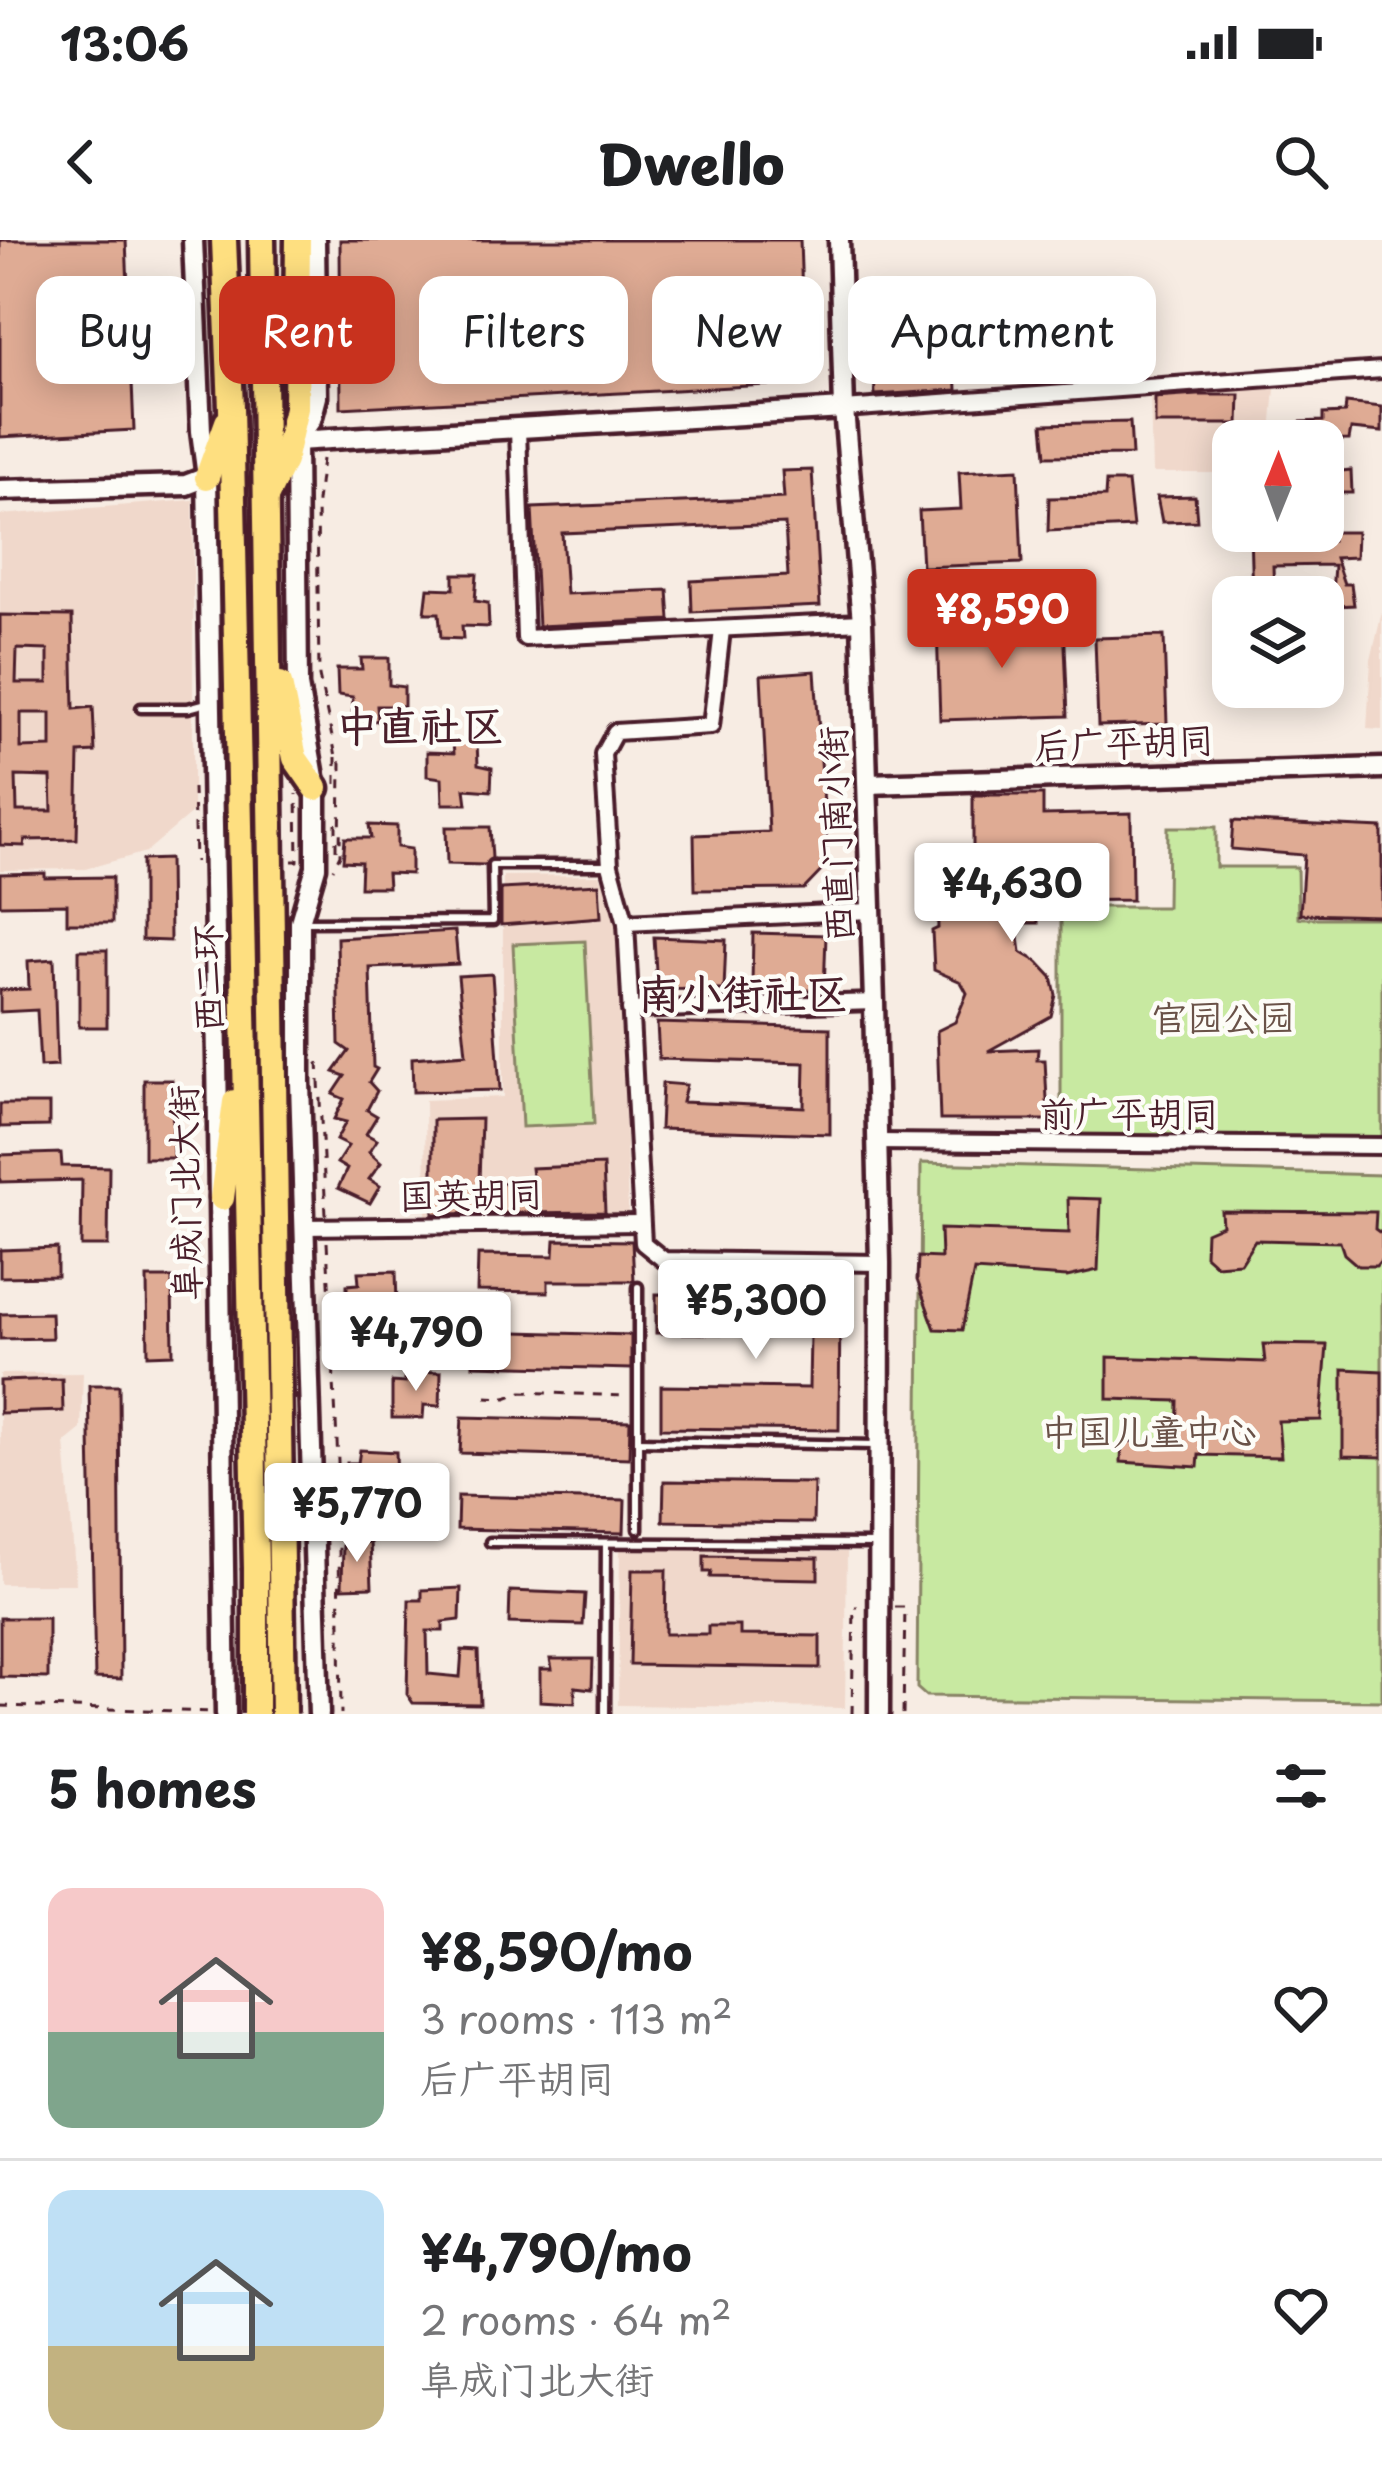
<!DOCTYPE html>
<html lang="en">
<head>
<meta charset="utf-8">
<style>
	body { margin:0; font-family:"Playpen Sans","LXGW WenKai TC",sans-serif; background:#f2f2f2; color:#202124; height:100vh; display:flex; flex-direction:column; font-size:45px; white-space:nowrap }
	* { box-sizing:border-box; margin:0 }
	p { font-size:39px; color:#757577 }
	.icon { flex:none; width:66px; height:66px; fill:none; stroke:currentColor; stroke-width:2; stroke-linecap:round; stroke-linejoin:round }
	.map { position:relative; height:1474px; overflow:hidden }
	.sheet { display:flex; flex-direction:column; background:#fff; flex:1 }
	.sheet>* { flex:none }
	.top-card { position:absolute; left:36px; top:36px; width:1311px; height:108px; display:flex; gap:24px }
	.needle { width:78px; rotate:1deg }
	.controls { position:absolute; left:1212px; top:180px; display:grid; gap:24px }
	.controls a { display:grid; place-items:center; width:132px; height:132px; border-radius:24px; background:#fff; box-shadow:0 6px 30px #0003; font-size:60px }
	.price { position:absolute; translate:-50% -102px; padding:0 27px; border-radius:12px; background:#fff; color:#222; font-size:39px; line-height:78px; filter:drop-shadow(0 3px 6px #0008) }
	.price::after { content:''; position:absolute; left:50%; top:72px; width:36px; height:27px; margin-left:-18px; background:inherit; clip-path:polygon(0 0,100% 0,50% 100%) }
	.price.active { background:#c8321e; color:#fff }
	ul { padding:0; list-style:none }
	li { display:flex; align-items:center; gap:36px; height:300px; padding:0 48px }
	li+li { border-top:3px solid #e0e0e0 }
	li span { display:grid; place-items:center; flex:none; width:336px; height:240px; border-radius:24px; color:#555 }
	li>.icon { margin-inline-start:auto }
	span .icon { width:144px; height:144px; fill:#fffc; stroke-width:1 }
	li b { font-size:51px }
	h2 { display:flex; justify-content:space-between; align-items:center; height:144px; padding:0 48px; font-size:51px }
	.chip { padding:0 42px; border-radius:24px; background:#fff; box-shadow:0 6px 30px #0003; font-size:42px; line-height:108px }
	.chip.active { background:#c8321e; color:#fff }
	.status { display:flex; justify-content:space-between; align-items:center; height:84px; padding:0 60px; background:#fff; direction:ltr }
	.status svg { height:33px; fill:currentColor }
	header { display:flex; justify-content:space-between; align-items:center; height:156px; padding:0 48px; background:#fff; font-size:54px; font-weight:800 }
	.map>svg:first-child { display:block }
</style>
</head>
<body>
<div class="status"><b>13:06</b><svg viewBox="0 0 49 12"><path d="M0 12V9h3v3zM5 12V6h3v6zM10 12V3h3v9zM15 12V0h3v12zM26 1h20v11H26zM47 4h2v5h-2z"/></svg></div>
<header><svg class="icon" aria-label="back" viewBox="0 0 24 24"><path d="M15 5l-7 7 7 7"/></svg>Dwello<svg class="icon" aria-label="search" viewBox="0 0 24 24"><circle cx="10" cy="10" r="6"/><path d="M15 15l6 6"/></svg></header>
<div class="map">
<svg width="1382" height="1474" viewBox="0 0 1382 1474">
	<rect width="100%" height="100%" fill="#f7ece3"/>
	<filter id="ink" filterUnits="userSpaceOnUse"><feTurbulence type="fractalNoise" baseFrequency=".00833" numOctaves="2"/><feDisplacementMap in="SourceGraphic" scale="24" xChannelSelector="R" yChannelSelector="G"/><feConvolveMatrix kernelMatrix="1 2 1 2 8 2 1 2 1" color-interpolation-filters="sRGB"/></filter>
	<g filter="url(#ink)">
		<!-- built -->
		<g fill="#f0d8cb">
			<polygon points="1275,149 1270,201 1233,201 1233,233 1152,233 1150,152"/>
			<polygon points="193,260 193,572 146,612 85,629 0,630 0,275"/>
			<polygon points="1382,372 1382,490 1367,489 1371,420"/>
			<polygon points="600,635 620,681 628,976 426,981 425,860 503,857 503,636"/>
			<polygon points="83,1133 81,1189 65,1202 76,1344 0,1344 0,1134"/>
			<polygon points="620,1308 847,1312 845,1468 618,1465"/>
		</g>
		<!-- green -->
		<g fill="#c8e9a1" stroke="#898466" stroke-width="3">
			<polygon points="1168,587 1216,587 1216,627 1297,627 1298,678 1382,678 1382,902 1061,902 1061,667 1167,667"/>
			<polygon points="585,701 594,884 522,887 513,704"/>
			<polygon points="921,923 1382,935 1382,1461 926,1456 917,1448"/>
		</g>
		<!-- building -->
		<g fill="#dfab94" stroke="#4a1f2b" stroke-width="3" fill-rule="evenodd">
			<polygon points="0,0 126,0 134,190 0,197"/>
			<polygon points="340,0 800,0 805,143 341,168"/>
			<polygon points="956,127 957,150 875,155 874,130"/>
			<polygon points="1198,155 1240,155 1239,184 1155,184 1155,158"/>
			<polygon points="1346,163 1382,167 1382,192 1351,189 1349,200 1265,201 1265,194 1303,189 1301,182 1323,181 1323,174 1345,173"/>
			<polygon points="1130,182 1132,215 1046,216 1043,184"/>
			<polygon points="1018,229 1022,323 922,327 919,271 961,269 959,232"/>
			<polygon points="812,230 820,366 692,372 691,341 788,336 785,284 562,293 566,354 668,350 670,380 538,386 532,268 784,258 782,231"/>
			<polygon points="1351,230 1352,253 1333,253 1335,268 1323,268 1323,233"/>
			<polygon points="1106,242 1128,242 1133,287 1048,291 1049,258 1105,257"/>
			<polygon points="1195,256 1197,281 1162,282 1157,257"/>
			<polygon points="1250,291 1272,291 1272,303 1332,301 1331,292 1357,292 1356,317 1335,318 1344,344 1351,344 1354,365 1336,366 1336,376 1323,376 1323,354 1332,354 1334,325 1273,326 1274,357 1252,357"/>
			<polygon points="454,334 477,334 475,361 488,363 489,387 462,386 463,399 441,398 439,373 425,373 428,348 454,349"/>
			<path d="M0 375 72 376 74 469 93 467 95 512 79 513 77 599 25 600 24 606 0 605ZM17 409 48 410V443H16ZM21 473H51V507L21 508ZM16 536 51 537 52 571H17Z"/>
			<polygon points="1064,382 1068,476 940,480 937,387"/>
			<polygon points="1164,396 1167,484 1098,486 1095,398"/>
			<polygon points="361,418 389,418 389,445 404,447 404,466 377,466 378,481 352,478 353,457 338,455 337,429 362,429"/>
			<polygon points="815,431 828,624 804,649 695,650 694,595 769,592 761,435"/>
			<polygon points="477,502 478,525 492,528 491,551 465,549 467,564 443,564 442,538 427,536 427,512 454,513 453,503"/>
			<polygon points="973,555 1043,555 1043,575 1131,573 1132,660 1059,661 1058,631 1036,633 1038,683 1017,683 1021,712 1038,722 1052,737 1056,755 1051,776 988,811 1038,809 1037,820 1045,820 1048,880 940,880 937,791 955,782 967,753 961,742 934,730 932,691 938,688 936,628 973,623"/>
			<polygon points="1233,581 1382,588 1382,676 1300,674 1304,615 1231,609"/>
			<polygon points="369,585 397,586 397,607 411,609 411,634 387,633 388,647 360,647 361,622 343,621 345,598 371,598"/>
			<polygon points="446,587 490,587 492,618 485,625 447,624"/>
			<polygon points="169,619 170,701 142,700 142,620"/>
			<polygon points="45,633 45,638 112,637 112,683 67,683 67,664 0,665 0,634"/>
			<polygon points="599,644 601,677 501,685 501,649"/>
			<polygon points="455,691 458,724 370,728 373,827 377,829 369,842 377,851 367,870 377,876 366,894 377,900 369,912 381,923 369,939 380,946 370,963 338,948 347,929 337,923 348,906 336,900 346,882 334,879 344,859 333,854 345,836 334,832 349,811 339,804 337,698"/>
			<polygon points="753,693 826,695 824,751 752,747"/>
			<polygon points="654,697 726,700 724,750 657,749"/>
			<rect x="79" y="710" width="28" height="77"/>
			<polygon points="54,719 57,826 40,827 37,770 0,772 0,750 29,749 28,721"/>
			<polygon points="492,734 500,850 413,852 412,818 466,814 458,736"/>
			<polygon points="657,783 830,788 830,894 660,889 662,843 686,845 682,862 804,867 805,823 659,819"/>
			<polygon points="144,840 172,840 173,918 144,918"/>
			<polygon points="0,864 49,864 49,886 0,887"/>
			<polygon points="481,879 479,942 533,944 531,928 603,925 605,972 433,974 433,880"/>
			<polygon points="61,913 62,926 109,927 108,1006 81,1006 82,940 0,942 0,915"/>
			<polygon points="1068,958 1101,959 1098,1030 1067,1037 974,1031 962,1090 935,1089 917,1040 918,1017 941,1018 940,989 1069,993"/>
			<polygon points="1221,971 1376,972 1375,989 1382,994 1382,1019 1376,1026 1358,1026 1344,1014 1340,1002 1255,1000 1240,1023 1216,1025 1205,1015 1206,992 1222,985"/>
			<polygon points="555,1000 632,1001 634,1041 548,1041 548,1052 477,1051 478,1015 554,1016"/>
			<polygon points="57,1008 57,1036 0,1037 0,1010"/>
			<polygon points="396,1031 397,1065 381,1066 380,1079 347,1079 347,1045 359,1044 358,1032"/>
			<polygon points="147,1038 172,1038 173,1114 148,1115"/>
			<polygon points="656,1054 840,1056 839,1190 661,1188 661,1146 809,1148 810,1095 656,1093"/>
			<polygon points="51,1073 52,1098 0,1099 0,1074"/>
			<polygon points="473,1091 631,1095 631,1129 473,1125"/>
			<polygon points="1263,1104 1327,1105 1321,1180 1278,1181 1281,1217 1199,1215 1198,1227 1121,1222 1122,1201 1177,1204 1178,1161 1108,1159 1108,1117 1265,1122"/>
			<polygon points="1343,1129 1382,1131 1382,1217 1343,1216"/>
			<polygon points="405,1131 441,1132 440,1166 424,1165 423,1178 392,1178 392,1142 405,1143"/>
			<polygon points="62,1139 63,1171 0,1173 0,1141"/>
			<polygon points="89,1145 119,1145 121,1439 95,1438"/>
			<polygon points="462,1177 630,1181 629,1218 460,1213"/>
			<polygon points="360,1210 396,1212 397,1243 378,1243 378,1254 348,1256 347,1223 358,1223"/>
			<polygon points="664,1241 814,1243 813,1283 663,1281"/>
			<polygon points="458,1256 625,1260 624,1293 457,1289"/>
			<polygon points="370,1302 372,1347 342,1348 343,1303"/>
			<polygon points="704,1316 818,1318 818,1339 710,1337 711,1332 704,1332"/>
			<polygon points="632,1330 666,1330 665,1394 708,1394 708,1386 740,1386 740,1395 820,1396 820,1428 630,1425"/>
			<polygon points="461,1348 460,1380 443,1382 443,1391 427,1391 428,1434 460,1437 462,1410 478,1411 480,1464 413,1463 407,1454 409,1360 422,1360 422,1350"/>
			<polygon points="510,1351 585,1354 583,1385 509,1383"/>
			<polygon points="0,1378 48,1378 48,1438 0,1437"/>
			<polygon points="550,1419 593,1419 592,1449 575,1447 575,1463 540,1461 540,1429 552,1429"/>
		</g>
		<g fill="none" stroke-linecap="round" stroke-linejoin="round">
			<!-- lane casing -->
			<g stroke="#4a1f2b" stroke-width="15">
				<g id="lane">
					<polyline points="141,468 188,468 207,463"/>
					<polyline points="304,682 493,681 492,625 610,625"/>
					<polyline points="638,1047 638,1289"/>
					<polyline points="638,1201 875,1205"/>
					<polyline points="490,1302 877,1304"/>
					<polyline points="605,1474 606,1304"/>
				</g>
			</g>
			<!-- street casing -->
			<g stroke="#4a1f2b" stroke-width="22">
				<g id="street">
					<polyline points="844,169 1382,130"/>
					<polyline points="518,189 525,398 862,382"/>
					<polyline points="722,390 711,486 615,492 603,514 610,625 626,683 643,1003 664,1020 880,1023"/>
					<polyline points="626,683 870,671"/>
					<polyline points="630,770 874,762"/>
					<polyline points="876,902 1382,906"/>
					<polyline points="303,987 639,983"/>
				</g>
			</g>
			<!-- secondary casing -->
			<g stroke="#4a1f2b" stroke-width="27">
				<g id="secondary">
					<path d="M193 0 201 191 207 237C213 649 223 1062 226 1474"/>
					<polyline points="839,0 844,169 862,382 874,762 880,1023 879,1474"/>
					<polyline points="296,199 298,446 316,548 316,627 300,682 300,842 319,1474"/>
					<polyline points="296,201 844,169"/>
					<polyline points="296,201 311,180 317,157 315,0"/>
					<polyline points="0,250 186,245 207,237"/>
					<polyline points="868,544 1382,528"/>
				</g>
			</g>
			<!-- highway casing -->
			<g stroke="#4a1f2b" stroke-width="33">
				<g id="highway">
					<polyline points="224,0 231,168 256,1328"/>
					<polyline points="262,0 281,1326"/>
					<polyline points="207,237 227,182"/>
					<polyline points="267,256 284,221 296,168 298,0"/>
					<polyline points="280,444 295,518 316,548"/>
					<polyline points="222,958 235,862"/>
				</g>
			</g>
			<!-- path -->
			<g stroke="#4a1f2b" stroke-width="3" stroke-dasharray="9 9" stroke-linecap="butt">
				<polyline points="322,219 317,262 319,436 336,516 341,523 340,615 333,629"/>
				<polyline points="336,517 336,544"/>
				<polyline points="193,548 195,622"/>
				<polyline points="336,583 336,617"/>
				<polyline points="292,621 298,621 297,554"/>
				<polyline points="318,822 326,975"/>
				<polyline points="327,1002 338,1221 341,1474"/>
				<polyline points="486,1157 506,1158 522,1152 627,1156"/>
				<polyline points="895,1367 905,1367 903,1474"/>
				<polyline points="0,1466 212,1472"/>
				<polyline points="852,1474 854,1367 858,1367"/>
			</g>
			<!-- lane -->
			<use href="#lane" stroke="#fdfcf7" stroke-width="6"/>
			<!-- street -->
			<use href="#street" stroke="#fdfcf7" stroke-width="14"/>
			<!-- secondary -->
			<use href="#secondary" stroke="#fdfcf7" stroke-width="18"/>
			<!-- highway -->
			<use href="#highway" stroke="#fedf80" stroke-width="24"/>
			<!-- highway-bridge casing -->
			<g stroke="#4a1f2b" stroke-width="33" stroke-linecap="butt">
				<g id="highway-bridge">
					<polyline points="281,1326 283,1474"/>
					<polyline points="256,1328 256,1474"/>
				</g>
			</g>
			<!-- highway-bridge -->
			<use href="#highway-bridge" stroke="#fedf80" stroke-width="24"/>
		</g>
	</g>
	<g text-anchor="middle" stroke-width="9" stroke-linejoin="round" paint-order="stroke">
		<!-- street labels -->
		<g font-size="36" fill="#4a1f2b" stroke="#fdfcf7">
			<text transform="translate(1124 503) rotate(-2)" y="13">后广平胡同</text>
			<text transform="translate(836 594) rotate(-92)" y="13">西直门南小街</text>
			<text transform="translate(208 738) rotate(-91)" y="13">西二环</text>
			<text x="1129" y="887">前广平胡同</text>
			<text transform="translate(185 953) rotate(-91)" y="13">阜成门北大街</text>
			<text transform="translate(471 955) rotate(-1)" y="13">国英胡同</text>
		</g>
		<!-- park labels -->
		<g font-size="36" fill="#6a5248" stroke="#fdfcf7">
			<text x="1223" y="791">官园公园</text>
			<text x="1149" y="1205">中国儿童中心</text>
		</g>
		<!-- quarter labels -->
		<g font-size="42" font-weight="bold" fill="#4a1f2b" stroke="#fdfcf7">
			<text x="420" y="501">中直社区</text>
			<text x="743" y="769">南小街社区</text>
		</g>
	</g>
</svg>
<div class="controls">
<a><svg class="needle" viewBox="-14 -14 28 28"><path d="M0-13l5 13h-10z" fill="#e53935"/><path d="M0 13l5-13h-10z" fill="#757577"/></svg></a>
<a><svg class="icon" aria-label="layers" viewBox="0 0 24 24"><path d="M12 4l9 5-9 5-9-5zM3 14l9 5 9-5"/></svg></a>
</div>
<b class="price active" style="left:1002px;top:431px">¥8,590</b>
<b class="price" style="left:1012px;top:705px">¥4,630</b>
<b class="price" style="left:756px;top:1122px">¥5,300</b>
<b class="price" style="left:416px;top:1154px">¥4,790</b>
<b class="price" style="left:357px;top:1325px">¥5,770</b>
<div class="top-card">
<a class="chip">Buy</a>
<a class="chip active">Rent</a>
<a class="chip">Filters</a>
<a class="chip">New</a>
<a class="chip">Apartment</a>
</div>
</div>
<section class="sheet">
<h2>5 homes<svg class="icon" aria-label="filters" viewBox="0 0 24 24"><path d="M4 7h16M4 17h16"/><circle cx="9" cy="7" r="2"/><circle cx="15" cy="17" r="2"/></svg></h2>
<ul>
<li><span style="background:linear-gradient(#f6c9c9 60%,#7fa58c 0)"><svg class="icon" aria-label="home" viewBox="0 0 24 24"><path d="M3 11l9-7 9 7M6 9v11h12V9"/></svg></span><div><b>¥8,590/mo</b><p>3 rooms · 113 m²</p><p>后广平胡同</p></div><svg class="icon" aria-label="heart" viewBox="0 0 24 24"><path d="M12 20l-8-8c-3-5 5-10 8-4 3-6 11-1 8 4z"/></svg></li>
<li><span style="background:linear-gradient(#bfe0f5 65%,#c2b280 0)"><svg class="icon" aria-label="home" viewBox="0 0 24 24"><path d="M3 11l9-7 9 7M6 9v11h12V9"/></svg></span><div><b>¥4,790/mo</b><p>2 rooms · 64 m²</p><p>阜成门北大街</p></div><svg class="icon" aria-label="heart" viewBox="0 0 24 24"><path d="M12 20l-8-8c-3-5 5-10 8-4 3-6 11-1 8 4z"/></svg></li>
</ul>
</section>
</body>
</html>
